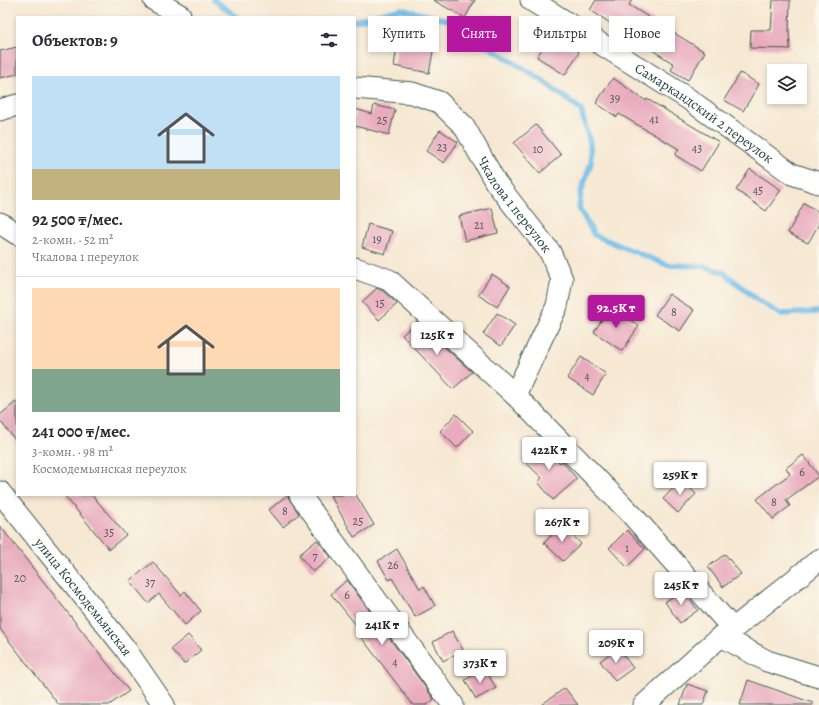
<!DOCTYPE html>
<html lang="ru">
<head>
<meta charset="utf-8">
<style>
	body { margin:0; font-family:Alegreya,serif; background:#f7f7f7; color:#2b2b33; height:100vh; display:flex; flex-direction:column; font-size:15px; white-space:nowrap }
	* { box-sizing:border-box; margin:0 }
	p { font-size:13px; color:#7c7c81 }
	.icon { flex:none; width:22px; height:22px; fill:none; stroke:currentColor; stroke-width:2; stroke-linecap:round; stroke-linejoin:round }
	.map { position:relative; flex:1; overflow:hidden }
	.details { position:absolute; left:16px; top:16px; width:340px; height:480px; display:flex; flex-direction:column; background:#fff; border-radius:0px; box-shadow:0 2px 6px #0003 }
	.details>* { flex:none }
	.top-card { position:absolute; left:368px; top:16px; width:380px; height:36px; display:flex; gap:8px }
	.tools { position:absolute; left:767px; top:64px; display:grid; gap:8px }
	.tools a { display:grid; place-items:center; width:40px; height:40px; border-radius:0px; background:#fff; box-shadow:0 2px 6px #0003; font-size:20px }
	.price { position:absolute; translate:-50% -34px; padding:0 9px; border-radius:4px; background:#fff; color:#222; font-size:13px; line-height:26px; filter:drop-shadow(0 1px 2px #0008) }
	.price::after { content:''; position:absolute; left:50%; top:24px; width:12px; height:9px; margin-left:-6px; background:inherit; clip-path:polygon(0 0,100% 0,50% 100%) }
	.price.active { background:#b5179e; color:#fff }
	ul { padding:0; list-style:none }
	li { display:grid; align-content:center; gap:8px; height:212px; padding:0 16px }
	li+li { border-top:1px solid #e1e1e2 }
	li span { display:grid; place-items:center; height:124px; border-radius:0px; color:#555 }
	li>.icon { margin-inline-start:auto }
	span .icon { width:72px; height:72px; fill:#fffc; stroke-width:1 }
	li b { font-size:17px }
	h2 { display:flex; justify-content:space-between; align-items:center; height:48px; padding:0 16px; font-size:17px }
	.pill { padding:0 14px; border-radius:0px; background:#fff; box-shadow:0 2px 6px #0003; font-size:14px; line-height:36px }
	.pill.active { background:#b5179e; color:#fff }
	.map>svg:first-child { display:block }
</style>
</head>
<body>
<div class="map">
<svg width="819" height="705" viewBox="0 0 819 705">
	<rect width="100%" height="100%" fill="#fbf7ec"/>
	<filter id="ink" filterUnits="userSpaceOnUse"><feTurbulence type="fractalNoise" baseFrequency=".025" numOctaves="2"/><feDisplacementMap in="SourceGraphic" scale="8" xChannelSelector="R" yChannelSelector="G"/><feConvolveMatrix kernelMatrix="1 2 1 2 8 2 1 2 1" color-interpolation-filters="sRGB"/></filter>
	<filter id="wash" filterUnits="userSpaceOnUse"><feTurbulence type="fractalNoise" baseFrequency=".012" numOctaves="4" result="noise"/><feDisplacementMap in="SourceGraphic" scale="16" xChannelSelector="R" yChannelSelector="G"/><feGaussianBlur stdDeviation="0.9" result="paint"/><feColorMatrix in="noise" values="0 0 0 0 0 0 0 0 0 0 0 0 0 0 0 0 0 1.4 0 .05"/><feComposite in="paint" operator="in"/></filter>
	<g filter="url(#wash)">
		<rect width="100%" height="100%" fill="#f6e8d2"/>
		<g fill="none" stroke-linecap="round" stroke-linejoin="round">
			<!-- stream -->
			<g stroke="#6cbbe7" stroke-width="5.5">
				<polyline points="214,0 237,17"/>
				<polyline points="355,21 401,9 456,22 494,50 542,80 581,110 590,143 591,163 581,192 579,208 594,235 667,265 703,266 723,272 759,301 780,314 819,312"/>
			</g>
		</g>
		<g id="blocks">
			<!-- building -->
			<g fill="#e9abbe">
				<polygon points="433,0 475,0 465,18"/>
				<polygon points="596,0 632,0 629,5 705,52 688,80 671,70 674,64 590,10"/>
				<polygon points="773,0 790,0 789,30 790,49 750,48 751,30 771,30"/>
				<polygon points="551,34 579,52 565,75 537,57"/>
				<polygon points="399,35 435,41 429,73 394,66"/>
				<polygon points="17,47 17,74 0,78 0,51"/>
				<polygon points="740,73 759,84 743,111 724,100"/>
				<polygon points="613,78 646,101 647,99 719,142 701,171 675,155 679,149 619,114 617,117 596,103"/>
				<polygon points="374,105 395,110 389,135 355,126 355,109 372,114"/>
				<polygon points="536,125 561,155 540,173 514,143"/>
				<polygon points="440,130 458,142 444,163 426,151"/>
				<polygon points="750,169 781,190 766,211 736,190"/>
				<polygon points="804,203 819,212 819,224 808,243 788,233"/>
				<polygon points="492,208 498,233 465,241 459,216"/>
				<polygon points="368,224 392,231 385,254 362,247"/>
				<polygon points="492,274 510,286 497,307 478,295"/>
				<polygon points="377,288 383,291 397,304 379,320 362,302"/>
				<polygon points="669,294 694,310 680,331 655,315"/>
				<polygon points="610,307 639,326 622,351 594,332"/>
				<polygon points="497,313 515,325 501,346 483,334"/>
				<polygon points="417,322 472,372 453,389 402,335"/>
				<polygon points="581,357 606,374 593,395 567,378"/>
				<polygon points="17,401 17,442 0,421 0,415"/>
				<polygon points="456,414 473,431 457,448 440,431"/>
				<polygon points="538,442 560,463 562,461 577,479 553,500 538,482 542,478 522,459"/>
				<polygon points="803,455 819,476 786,500 790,506 773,519 757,499 790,474 786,468"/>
				<polygon points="681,480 696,494 678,513 663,499"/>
				<polygon points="64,495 92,495 126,535 109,549"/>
				<polygon points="287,495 299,514 283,527 269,510"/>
				<polygon points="330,495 356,495 374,525 354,537"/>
				<polygon points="562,525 581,544 563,561 544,543"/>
				<polygon points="0,526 129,691 109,705 59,705 0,629"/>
				<polygon points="627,530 645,549 627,567 609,548"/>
				<polygon points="317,540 331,557 313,572 299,555"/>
				<polygon points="397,549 420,589 424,586 435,606 415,617 392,578 389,580 378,561"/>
				<polygon points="725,554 741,574 723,587 708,567"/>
				<polygon points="153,562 181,595 185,591 201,611 185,625 159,594 148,603 130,581"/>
				<polygon points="347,580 434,699 427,705 413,705 358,633 361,631 331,594"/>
				<polygon points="682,590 698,610 680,623 665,602"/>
				<polygon points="452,631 463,650 443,661 433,642"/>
				<polygon points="188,635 201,650 184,664 171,649"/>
				<polygon points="618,648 633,668 615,681 600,661"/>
				<polygon points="485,669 496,688 476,699 465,680"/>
				<polygon points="748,680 813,703 813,705 740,705"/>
				<polygon points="687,684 708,691 703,705 680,705"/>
				<polygon points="565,688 578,705 541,705"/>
			</g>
		</g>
	</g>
	<g filter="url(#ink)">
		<use href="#blocks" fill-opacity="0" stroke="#3f574c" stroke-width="1"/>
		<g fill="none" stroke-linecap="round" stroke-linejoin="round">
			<!-- street casing -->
			<g stroke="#3f574c" stroke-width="23">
				<g id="street">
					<polyline points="154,0 180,15 180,17"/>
					<path id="s1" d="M531 0 687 98 792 174 819 183"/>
					<path id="s2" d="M355 88 412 93 439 102 464 126 496 183 550 252 562 279 557 306 515 395"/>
					<polyline points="0,110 17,105"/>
					<polyline points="0,223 17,234"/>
					<polyline points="355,268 389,280 515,395 632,515 733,629"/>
					<path id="s3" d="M0 492 124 647 164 705"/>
					<polyline points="300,495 453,705"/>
					<polyline points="721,636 767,661 819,677"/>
					<polyline points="644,705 721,636 733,629 819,560"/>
				</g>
			</g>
			<!-- street -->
			<use href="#street" stroke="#fff" stroke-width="21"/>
		</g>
	</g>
	<g text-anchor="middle" stroke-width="3.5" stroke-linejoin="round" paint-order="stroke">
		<!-- number labels -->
		<g font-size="12" fill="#525856">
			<text x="615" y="102">39</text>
			<text x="654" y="123">41</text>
			<text x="382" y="124">25</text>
			<text x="442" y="151">23</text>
			<text x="697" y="152">43</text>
			<text x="538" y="153">10</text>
			<text x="758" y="194">45</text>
			<text x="479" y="229">21</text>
			<text x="377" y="243">19</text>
			<text x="380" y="307">15</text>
			<text x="674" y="316">8</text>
			<text x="587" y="380">4</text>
			<text x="802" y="476">6</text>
			<text x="774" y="506">8</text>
			<text x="285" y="515">8</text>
			<text x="358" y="525">25</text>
			<text x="109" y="536">35</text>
			<text x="627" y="552">1</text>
			<text x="315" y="560">7</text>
			<text x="393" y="569">26</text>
			<text x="20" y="582">20</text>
			<text x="150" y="586">37</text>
			<text x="347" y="599">6</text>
			<text x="395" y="666">4</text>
		</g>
		<!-- street labels -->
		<g font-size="14" fill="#1f3d34" stroke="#fbf7ec">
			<text dy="5" stroke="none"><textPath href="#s1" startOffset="207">Самаркандский 2 переулок</textPath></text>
			<text dy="5" stroke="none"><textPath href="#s2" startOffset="214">Чкалова 1 переулок</textPath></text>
			<text dy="5" stroke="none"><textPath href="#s3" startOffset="134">улица Космодемьянская</textPath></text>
		</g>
	</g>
</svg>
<div class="tools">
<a><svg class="icon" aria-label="layers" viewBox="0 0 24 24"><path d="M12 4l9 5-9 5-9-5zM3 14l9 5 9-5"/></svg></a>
</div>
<b class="price active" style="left:616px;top:329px">92.5K ₸</b>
<b class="price" style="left:437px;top:356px">125K ₸</b>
<b class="price" style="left:549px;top:471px">422K ₸</b>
<b class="price" style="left:680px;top:496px">259K ₸</b>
<b class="price" style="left:562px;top:543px">267K ₸</b>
<b class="price" style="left:681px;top:606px">245K ₸</b>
<b class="price" style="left:382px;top:646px">241K ₸</b>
<b class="price" style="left:616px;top:664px">209K ₸</b>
<b class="price" style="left:480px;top:684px">373K ₸</b>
<div class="top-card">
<a class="pill">Купить</a>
<a class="pill active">Снять</a>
<a class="pill">Фильтры</a>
<a class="pill">Новое</a>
</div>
<section class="details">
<h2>Объектов: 9<svg class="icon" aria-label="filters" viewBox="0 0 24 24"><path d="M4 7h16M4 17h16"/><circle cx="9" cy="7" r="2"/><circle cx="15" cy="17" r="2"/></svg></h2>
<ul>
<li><span style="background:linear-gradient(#bfe0f5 75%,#c2b280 0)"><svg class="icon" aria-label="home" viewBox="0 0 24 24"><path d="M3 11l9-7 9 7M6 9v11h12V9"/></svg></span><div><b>92 500 ₸/мес.</b><p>2-комн. · 52 m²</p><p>Чкалова 1 переулок</p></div></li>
<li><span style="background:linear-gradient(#ffd9b3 65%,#7fa58c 0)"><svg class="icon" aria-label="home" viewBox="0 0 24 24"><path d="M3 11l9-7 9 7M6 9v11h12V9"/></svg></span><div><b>241 000 ₸/мес.</b><p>3-комн. · 98 m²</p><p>Космодемьянская переулок</p></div></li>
</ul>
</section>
</div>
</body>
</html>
